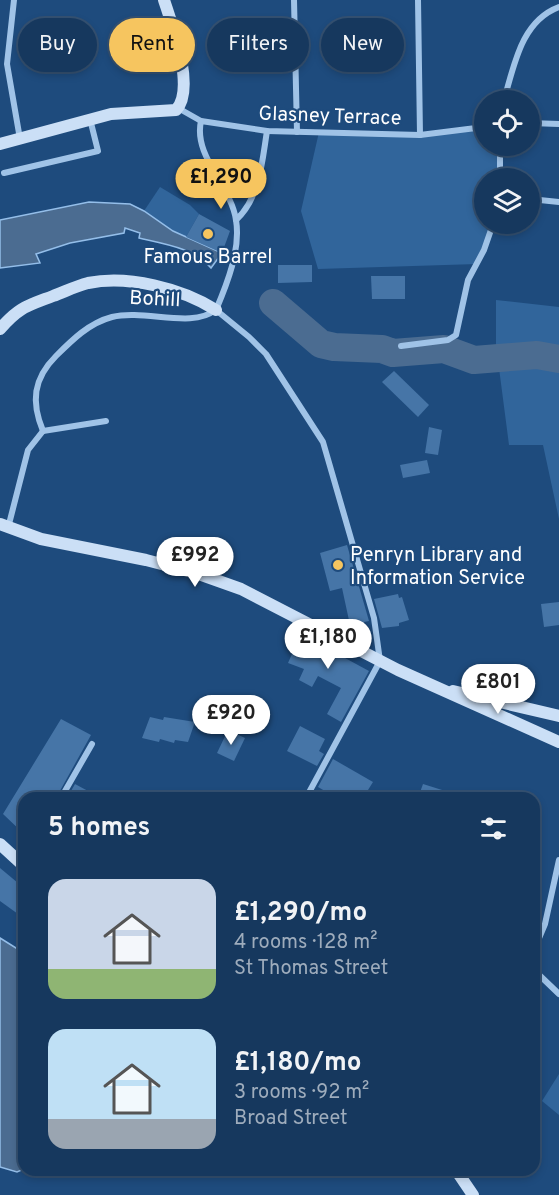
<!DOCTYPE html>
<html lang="en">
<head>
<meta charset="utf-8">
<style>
	body { margin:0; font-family:Overpass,sans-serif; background:#234367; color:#f1f3f6; height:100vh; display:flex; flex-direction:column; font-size:22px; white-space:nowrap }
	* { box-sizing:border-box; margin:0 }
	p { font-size:20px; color:#9eacbc }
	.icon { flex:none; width:33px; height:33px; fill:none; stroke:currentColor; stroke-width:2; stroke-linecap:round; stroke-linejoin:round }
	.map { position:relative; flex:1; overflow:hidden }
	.drawer { position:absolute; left:18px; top:792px; width:522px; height:384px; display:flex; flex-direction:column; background:#16385e; border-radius:18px; box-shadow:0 3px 9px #0003,0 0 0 2px #355273 }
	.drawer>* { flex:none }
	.guide { position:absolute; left:18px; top:18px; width:524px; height:54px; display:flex; gap:12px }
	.tools { position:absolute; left:474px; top:90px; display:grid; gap:12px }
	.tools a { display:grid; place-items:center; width:66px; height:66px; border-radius:50%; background:#16385e; box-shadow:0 3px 9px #0003,0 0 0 2px #355273; font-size:30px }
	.price { position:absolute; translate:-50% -51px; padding:0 14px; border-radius:21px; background:#fff; color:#222; font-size:20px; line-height:39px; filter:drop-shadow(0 2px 3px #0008) }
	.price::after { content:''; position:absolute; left:50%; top:36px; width:18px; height:14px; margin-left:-9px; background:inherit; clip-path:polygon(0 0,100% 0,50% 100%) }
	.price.on { background:#f6c55f; color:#111 }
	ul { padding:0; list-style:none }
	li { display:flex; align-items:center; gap:18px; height:150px; padding:0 30px }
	li span { display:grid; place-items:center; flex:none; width:168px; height:120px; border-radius:18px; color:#555 }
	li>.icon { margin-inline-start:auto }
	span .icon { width:72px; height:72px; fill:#fffc; stroke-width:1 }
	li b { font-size:26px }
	h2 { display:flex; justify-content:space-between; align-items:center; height:72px; padding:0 30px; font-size:26px }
	.pill { padding:0 21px; border-radius:27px; background:#16385e; box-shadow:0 3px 9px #0003,0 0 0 2px #355273; font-size:21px; line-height:54px }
	.pill.on { background:#f6c55f; color:#111 }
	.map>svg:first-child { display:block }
</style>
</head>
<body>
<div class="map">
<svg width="559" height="1195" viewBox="0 0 559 1195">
	<rect width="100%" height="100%" fill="#1e4b7d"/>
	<!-- green -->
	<g fill="#31659b">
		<polygon points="484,127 484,146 500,146 500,178 484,178 484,224 493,224 477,264 318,269 301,211 319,132 420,135"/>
		<polygon points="160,187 190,205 199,214 186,237 173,231 144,211"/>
		<polygon points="496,300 559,307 559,519 543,445 509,445 496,345"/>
		<polygon points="559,1074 559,1115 542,1101"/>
	</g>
	<!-- water -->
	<g fill="#4b6c91" stroke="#94bee9" stroke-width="1.5">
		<path d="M89 202 130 204 144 211 173 231 222 253 211 268C194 248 165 244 139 238L140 233 125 228 124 233 70 243 36 254 40 263 0 268V220Z"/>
		<polygon points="0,938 24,953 24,1169 17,1172 0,1167"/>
	</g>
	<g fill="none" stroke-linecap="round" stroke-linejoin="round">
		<!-- stream -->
		<polyline stroke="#94bee9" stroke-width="4.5" points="421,1170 427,1175"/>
		<!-- river -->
		<polyline stroke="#4b6c91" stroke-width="28" points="273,303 321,344 334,347 382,349 393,353 444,349 474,360 537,355 559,359"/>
	</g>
	<!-- building -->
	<g fill="#4675a7">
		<polygon points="199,214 230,231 222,253 186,237"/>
		<polygon points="278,265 312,265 312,282 278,283"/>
		<polygon points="371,276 405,276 405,299 372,299"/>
		<polygon points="394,371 429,405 418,417 382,382"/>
		<polygon points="429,427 442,430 438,455 425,453"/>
		<polygon points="427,460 430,473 403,478 400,465"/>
		<polygon points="347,545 369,621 350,625 342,588 330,591 320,553"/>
		<polygon points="398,594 399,598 402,597 409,620 399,623 399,626 382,628 374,599"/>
		<polygon points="559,602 559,625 544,627 541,604"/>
		<polygon points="296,630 347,653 345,658 369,671 341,722 327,714 341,688 318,676 312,687 299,680 304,669 288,663 296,645 291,643"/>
		<polygon points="150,717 163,720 164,717 195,722 188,742 175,740 174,743 160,739 159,742 142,738"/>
		<polygon points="61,719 91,735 56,798 24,798 24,834 3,814"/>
		<polygon points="300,726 325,739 319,751 324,754 317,766 287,751"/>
		<polygon points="228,730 245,738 234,761 217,753"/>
		<polygon points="333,759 373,782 363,798 337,798 318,787"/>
		<polygon points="75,784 101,798 67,798"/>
		<polygon points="423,784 458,795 457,798 418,798"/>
		<polygon points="0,868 24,888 24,908 18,914 0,901"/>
	</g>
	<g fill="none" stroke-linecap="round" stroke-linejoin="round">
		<!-- street -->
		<g stroke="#a0c3e7" stroke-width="6">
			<polyline points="14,0 7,64 20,139"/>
			<polyline points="294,0 297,132"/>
			<polyline points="418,0 420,135"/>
			<path d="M504 100C514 66 521 21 559 7"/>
			<polyline points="178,108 201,121 267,131 420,135 484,127"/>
			<path d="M201 121C193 156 231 186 236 220 241 249 227 284 216 310"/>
			<polyline points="530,123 559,124"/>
			<polyline points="500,146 500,178"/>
			<polyline points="4,173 98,151 90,119"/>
			<polyline points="530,199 559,202"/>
			<path d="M236 220C260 198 262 162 267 131"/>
			<polyline points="216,310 249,337 266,354 323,442 374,618 380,661 306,798"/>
			<polyline points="401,346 448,340 456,335 468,280 484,250 493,224"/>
			<path d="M43 431C31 402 33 379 56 356 72 340 89 323 112 317 145 309 192 329 215 310"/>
			<polyline points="43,431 106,421"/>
			<polyline points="8,528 28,450 43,431"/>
			<polyline points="61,798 92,744"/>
			<polyline points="534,950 545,924 559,860"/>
			<polyline points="534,970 559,994"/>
		</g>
		<!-- secondary -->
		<g stroke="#cbdff6" stroke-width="12">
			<path d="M0 144 111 114 176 110C196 89 172 25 164 0"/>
			<path d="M0 329C19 307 27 306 53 296 64 292 76 286 88 283 128 275 181 288 216 310"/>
			<polyline points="0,524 41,539 146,560 196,573 241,589 398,670 559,742"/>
			<polyline points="453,691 559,716"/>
			<polyline points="0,844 24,866"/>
			<polyline points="456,1170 473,1195"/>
		</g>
	</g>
	<!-- markers -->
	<g fill="#f6c55f" stroke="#1e4b7d" stroke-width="2">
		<circle cx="208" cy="234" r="6"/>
		<circle cx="338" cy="565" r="6"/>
	</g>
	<g text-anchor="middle" stroke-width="4.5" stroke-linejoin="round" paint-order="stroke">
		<!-- street labels -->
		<g font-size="20" fill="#fff" stroke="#1e4b7d">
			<text transform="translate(330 115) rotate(2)" y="7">Glasney Terrace</text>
			<text transform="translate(155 298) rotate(3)" y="7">Bohill</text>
		</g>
		<!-- poi labels -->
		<g font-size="20" fill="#fff" stroke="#1e4b7d">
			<text x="208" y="263">Famous Barrel</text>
			<text x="350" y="561" text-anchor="start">Penryn Library and<tspan x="350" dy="23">Information Service</tspan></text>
		</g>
	</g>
</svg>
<div class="tools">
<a><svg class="icon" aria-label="locate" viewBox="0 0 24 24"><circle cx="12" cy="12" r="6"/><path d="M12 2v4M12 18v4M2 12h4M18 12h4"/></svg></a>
<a><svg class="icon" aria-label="layers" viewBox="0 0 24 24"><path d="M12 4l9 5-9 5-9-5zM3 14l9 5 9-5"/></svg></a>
</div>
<b class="price on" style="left:221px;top:210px">£1,290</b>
<b class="price" style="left:195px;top:588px">£992</b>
<b class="price" style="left:328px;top:670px">£1,180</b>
<b class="price" style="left:498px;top:715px">£801</b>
<b class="price" style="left:231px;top:746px">£920</b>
<div class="guide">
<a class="pill">Buy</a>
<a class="pill on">Rent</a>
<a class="pill">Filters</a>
<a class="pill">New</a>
</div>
<section class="drawer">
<h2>5 homes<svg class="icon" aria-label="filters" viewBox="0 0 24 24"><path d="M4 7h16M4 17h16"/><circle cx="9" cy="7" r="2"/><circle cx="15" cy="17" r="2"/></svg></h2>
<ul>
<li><span style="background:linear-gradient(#c9d6e8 75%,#8fb573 0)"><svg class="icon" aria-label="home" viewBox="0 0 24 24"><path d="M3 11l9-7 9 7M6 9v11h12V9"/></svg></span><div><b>£1,290/mo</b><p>4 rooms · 128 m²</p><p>St Thomas Street</p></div></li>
<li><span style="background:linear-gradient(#bfe0f5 75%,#9aa5b1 0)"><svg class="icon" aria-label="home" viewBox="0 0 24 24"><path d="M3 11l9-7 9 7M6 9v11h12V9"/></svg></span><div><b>£1,180/mo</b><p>3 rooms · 92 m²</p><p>Broad Street</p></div></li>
</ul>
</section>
</div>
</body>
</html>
